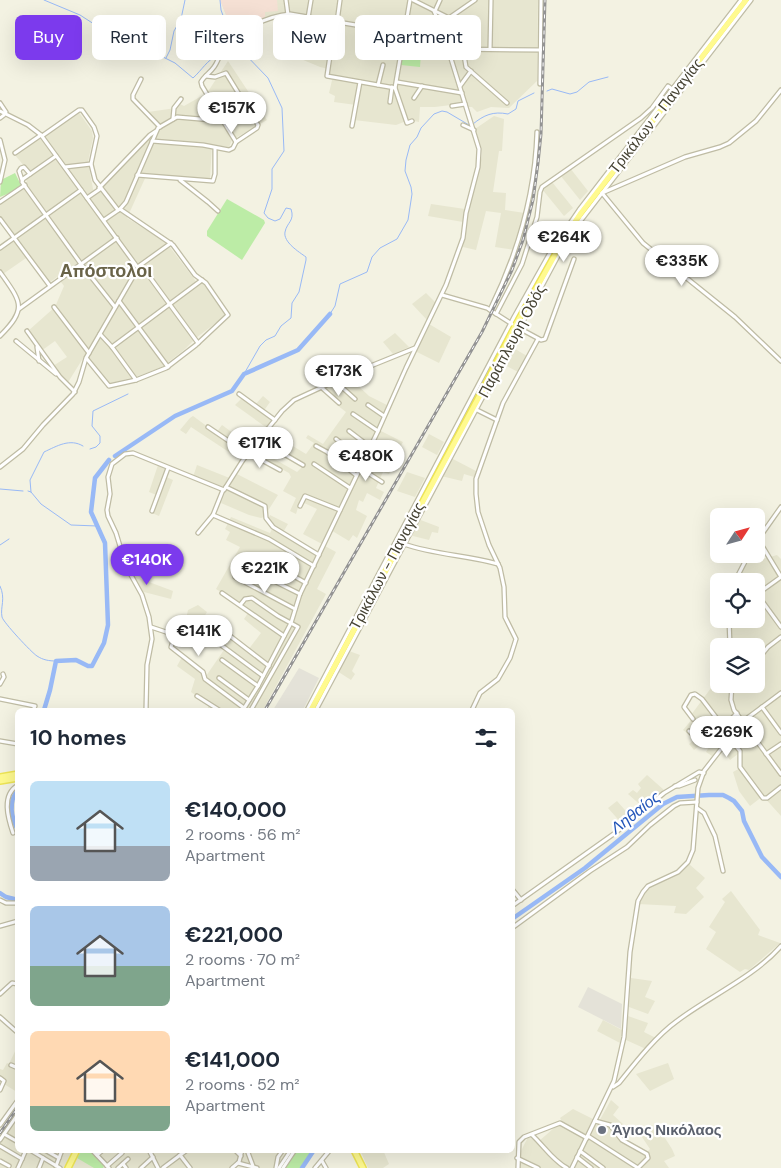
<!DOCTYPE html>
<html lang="en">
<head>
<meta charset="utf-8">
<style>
	body { margin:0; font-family:"DM Sans",sans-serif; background:#f2f2f3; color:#1f2937; height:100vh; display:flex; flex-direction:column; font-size:19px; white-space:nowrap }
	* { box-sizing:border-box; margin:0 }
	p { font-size:16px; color:#747a83 }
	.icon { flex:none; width:28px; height:28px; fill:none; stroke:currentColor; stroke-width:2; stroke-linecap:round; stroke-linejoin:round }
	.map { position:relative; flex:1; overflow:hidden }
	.side { position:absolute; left:15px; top:708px; width:500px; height:445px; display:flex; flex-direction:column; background:#fff; border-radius:8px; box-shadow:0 5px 20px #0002 }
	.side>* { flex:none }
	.top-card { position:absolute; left:15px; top:15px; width:500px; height:45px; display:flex; gap:10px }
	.needle { width:32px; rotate:54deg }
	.buttons { position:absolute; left:710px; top:508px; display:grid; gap:10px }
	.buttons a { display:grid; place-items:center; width:55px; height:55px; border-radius:8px; background:#fff; box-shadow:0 5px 20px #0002; font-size:25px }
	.price { position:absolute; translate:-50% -42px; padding:0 11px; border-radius:18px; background:#fff; color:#222; font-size:16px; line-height:32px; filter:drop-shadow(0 1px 2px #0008) }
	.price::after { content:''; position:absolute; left:50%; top:30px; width:15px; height:11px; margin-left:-8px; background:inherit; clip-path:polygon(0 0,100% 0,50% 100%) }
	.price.current { background:#7c3aed; color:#fff }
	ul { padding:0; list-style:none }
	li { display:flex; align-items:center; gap:15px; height:125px; padding:0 15px }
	li span { display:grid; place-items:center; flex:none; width:140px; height:100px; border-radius:8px; color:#555 }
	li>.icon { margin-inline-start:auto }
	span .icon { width:60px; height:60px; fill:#fffc; stroke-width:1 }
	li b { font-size:21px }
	h2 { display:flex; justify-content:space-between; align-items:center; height:60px; padding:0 15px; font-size:21px }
	.tag { padding:0 18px; border-radius:8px; background:#fff; box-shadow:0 5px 20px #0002; font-size:18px; line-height:45px }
	.tag.current { background:#7c3aed; color:#fff }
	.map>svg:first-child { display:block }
</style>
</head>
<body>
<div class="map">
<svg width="781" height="1168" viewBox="0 0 781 1168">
	<rect width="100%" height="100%" fill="#f3f2e2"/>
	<!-- residential -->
	<g fill="#e7e6d0">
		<polygon points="220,0 538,0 537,81 509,108 491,107 477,112 472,107 468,107 467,103 435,107 420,107 419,122 409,120 396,125 354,120 356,105 334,102 335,96 329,93 333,76 328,75 329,69 320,67 289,54 296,42 279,32 281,13 265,17 233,32"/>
		<polygon points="228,61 267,120 232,140 229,147 212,145 210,179 147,174 127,218 166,242 198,284 202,282 226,315 196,338 184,350 162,367 138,376 108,384 85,355 67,384 53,366 67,357 55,341 41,351 28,331 55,307 64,286 57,277 49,283 29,256 3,274 0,269 0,249 15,238 0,217 0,203 25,185 27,181 25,179 31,174 14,154 39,137 40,138 78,111 92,131 93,138 88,162 93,189 96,193 106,184 161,126 148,112 176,108 180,104 184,106 207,93"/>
		<polygon points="494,116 504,119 502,151 499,151 493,192 506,193 505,210 525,213 515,250 495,247 501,213 486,211 476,250 463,247 469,209 482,156 482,149 475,129"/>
		<polygon points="570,168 588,191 580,200 560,175"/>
		<polygon points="552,182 573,208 564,216 542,189"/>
		<polygon points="431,204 465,209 463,222 428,216"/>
		<polygon points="426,293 436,303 427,320 412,304"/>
		<polygon points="429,324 451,337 439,363 415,351"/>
		<polygon points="395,333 409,347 393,354 383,342"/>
		<polygon points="510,346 527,356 518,372 501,363"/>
		<polygon points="348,376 369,396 387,405 377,429 403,442 399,449 385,442 382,450 370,444 366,452 393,466 389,474 383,472 376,488 384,492 380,500 367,493 363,502 359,500 356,510 367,516 357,538 353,535 349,541 329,529 322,544 303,534 317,509 300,501 296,514 290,511 296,498 283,491 291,477 289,473 251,453 255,448 297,472 304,465 262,440 268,431 306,454 314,443 306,438 308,435 323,444 346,412 337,405 339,403 323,388"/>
		<polygon points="263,396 270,402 263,412 274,420 267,428 235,405 242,398 254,406"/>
		<polygon points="193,416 216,433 222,425 252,447 241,460 191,427 186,434 180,430 190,418"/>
		<polygon points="429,434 444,442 437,455 422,447"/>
		<polygon points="451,458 476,471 474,477 464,474 462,481 441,476"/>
		<polygon points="158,465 167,469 164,476 173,480 159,516 152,513 159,496 149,492"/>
		<polygon points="197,465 232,479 235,473 278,495 264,517 261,518 249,515 221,503 226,490 193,477"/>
		<polygon points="407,472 425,478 415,497 397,491"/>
		<polygon points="270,515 288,524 282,534 319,557 325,546 336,552 317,589 326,594 263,710 207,710 209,705 191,692 195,679 177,666 182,657 203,673 202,678 204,679 226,647 186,619 188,610 198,605 207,612 204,617 248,650 261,633 244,619 250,610 216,589 240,547 226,540 230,532 225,529 231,517 270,533 273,527 267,521"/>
		<polygon points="418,519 439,527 438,533 432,532 429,540 409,535"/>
		<polygon points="119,544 138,546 138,552 145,554 143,563 123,558"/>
		<polygon points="777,555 781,559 781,816 763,796 750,806 739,791 733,772 742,767 742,751 730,760 720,746 712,756 706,752 710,745 705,741 694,750 689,744 695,739 683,730 693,718 691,715 714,684 719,675 719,684 756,684 756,646 732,646 730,619 756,619 756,581 737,581 745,564"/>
		<polygon points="133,576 173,591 171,599 140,591"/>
		<polygon points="349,651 360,655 352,671 355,674 351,680 337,671"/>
		<polygon points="647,775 664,790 644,808 628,794 633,790 637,793 641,788 638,784"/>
		<polygon points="617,801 632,818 623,825 608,808"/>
		<polygon points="689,864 705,878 696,888 704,897 686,914 674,913 676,906 638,904 640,898 650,887 678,873"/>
		<polygon points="731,891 760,930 758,935 780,943 749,970 745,969 740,972 706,949 716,932 709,927 725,902 722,899"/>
		<polygon points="631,978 652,981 645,997 655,1001 648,1014 629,1007"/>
		<polygon points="628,1016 648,1023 644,1032 656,1038 646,1049 626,1040"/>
		<polygon points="603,1020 622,1030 620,1043 597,1031"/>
		<polygon points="17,1047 18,1047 17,1092 4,1084 6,1080 0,1077 0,1069 3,1070 7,1063 9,1064"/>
		<polygon points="668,1063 674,1079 650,1091 636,1074"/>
		<polygon points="611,1100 619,1107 613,1115 623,1124 630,1133 624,1142 645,1154 650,1149 640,1134 652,1125 659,1137 663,1135 672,1149 675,1156 664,1161 669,1168 540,1168 532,1164 530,1168 519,1168 518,1157 528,1137 538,1142 562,1121 560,1118 573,1109 593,1119 591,1123 597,1125"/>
		<polygon points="17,1119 18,1150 292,1150 279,1168 260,1168 257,1166 238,1162 229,1168 0,1168 0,1144"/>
		<polygon points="360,1150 383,1150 389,1164 383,1168 368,1168"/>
	</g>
	<!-- industrial -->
	<g fill="#e4e2d8">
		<polygon points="299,668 319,678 303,710 273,710"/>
		<polygon points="588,987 622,1004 621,1029 578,1007"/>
	</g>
	<!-- medical -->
	<polygon fill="#f5e0d4" points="220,0 277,0 278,11 265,12 265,17 233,32"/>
	<!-- green -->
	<g fill="#bceca6">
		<polygon points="406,36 412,38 410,49 421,53 420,67 401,65"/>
		<polygon points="15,173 21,185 12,192 0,197 1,180"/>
		<polygon points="227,199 264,220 265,223 242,260 207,236 207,231"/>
		<polygon points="82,1150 89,1150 104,1166 103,1168 94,1168 77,1158"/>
		<polygon points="297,1150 312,1150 300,1168 285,1168"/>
	</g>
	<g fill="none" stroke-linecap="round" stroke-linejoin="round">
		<!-- stream -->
		<g stroke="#98b9f6" stroke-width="1">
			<path d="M44 0 80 15 97 26 111 42 129 47 147 55 161 56 175 63 193 78C202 70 207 60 218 55"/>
			<polyline points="220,0 221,10 230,35"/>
			<path d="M235 40 241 50 268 78 282 108 284 151 272 169V189L264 213 268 218 275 221 280 219 286 208 291 209C295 221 287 222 285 232 283 242 299 252 306 257V260L299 292 292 303 291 318 281 326 275 336 266 340 260 346 244 374"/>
			<polyline points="222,54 240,50"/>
			<polyline points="166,58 170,50 174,31 181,19 185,0"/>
			<polyline points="547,91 552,89 570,94 577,92 589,82 608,77"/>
			<path d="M473 124C484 115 493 111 508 114L516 109 518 101 534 93"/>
			<polyline points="330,314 335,306 340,284 367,272 372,257 380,248 397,239 408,220 412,194 411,187 405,171 406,160 410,145 417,137 421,128 434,114 442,111 447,112 469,125"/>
			<polyline points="90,449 96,447 100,443 100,436 92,426 93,411 128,394"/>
			<polyline points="0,489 23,491"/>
			<polyline points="28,491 31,492 41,504 71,525 97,526"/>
			<path d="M31 492 30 480 44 452C57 446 70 438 83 446"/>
			<polyline points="0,545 9,539"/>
			<path d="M0 586C6 599 0 607 2 617 3 622 32 653 37 656 43 660 49 661 56 661"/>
		</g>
		<!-- river -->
		<g stroke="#98b9f6" stroke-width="4.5">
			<polyline points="115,456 175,416 232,391 244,374 298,350 330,314"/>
			<polyline points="44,710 50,690 56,661 76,660 88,666 92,666 104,643 108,625 105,543 91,512 95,478 109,460"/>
			<path d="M18 790C8 801 11 818 18 830"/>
			<polyline points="0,893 6,897 18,900"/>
			<polyline points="512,919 585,868 663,804 677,797 709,795 723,795 729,798 734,801 742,811 744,821 762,857 781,877"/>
			<polyline points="302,1168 314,1150"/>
		</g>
		<!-- minor casing -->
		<g stroke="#bfbca4" stroke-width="5.5">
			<g id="minor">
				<polyline points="286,0 288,15"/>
				<polyline points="410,0 395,88 407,123 412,121"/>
				<polyline points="413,0 449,18"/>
				<polyline points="434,11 444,35"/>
				<polyline points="435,11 440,0"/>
				<polyline points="308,18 311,0"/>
				<polyline points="335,22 327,76 395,88"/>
				<polyline points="337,22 340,0"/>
				<circle cx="441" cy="36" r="3.5"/>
				<polyline points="438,34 449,18 475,0"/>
				<polyline points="464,38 463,49 466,67 507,103"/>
				<polyline points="307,45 319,48 331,49"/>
				<polyline points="448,49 541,50"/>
				<polyline points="490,49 491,0"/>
				<polyline points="141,79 133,95 133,99 160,127"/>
				<polyline points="397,82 462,93"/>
				<polyline points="540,84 541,0"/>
				<polyline points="378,85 383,65"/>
				<polyline points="460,86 471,71"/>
				<polyline points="414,98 422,86"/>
				<polyline points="390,102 392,87"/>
				<polyline points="0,103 6,112 4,115 0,118"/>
				<polyline points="452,106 465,104"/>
				<polyline points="0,111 28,125 41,135 138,268 86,358 79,382 73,394 43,425 23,449 0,467"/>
				<polyline points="173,119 174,108 181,99"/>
				<polyline points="463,125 474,130"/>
				<polyline points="352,126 360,82"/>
				<polyline points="42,136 79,110 82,110 94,127 97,136 91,164 95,180 118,210"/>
				<polyline points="0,140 5,160 0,182"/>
				<polyline points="152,141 203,145 229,150 233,148 236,142 257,128 258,125 226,73 215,77 206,76"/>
				<polyline points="236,142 220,116 244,102"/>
				<polyline points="15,153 41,135"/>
				<polyline points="56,156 23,179 22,182 81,264 115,307"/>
				<polyline points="65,167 91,164"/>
				<polyline points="137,175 213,181 215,174 215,148"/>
				<polyline points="22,180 19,171 21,168 24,167 30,174"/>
				<polyline points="180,180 208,202 218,211"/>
				<polyline points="99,188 150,135 156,131"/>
				<polyline points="602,193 643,243 735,317 781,361"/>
				<polyline points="602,193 685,157 720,147 729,143 756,121 781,90"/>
				<polyline points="87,198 100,189"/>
				<polyline points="0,202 25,185"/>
				<polyline points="0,219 50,286"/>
				<path d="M104 220 120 209 126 202 158 128 177 117 212 120 220 116 202 86 201 82C204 76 210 73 214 67 218 62 219 55 223 50 236 31 267 16 290 14L439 39"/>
				<polyline points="0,248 81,190"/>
				<polyline points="141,265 198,343"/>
				<polyline points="139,266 171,243"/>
				<path d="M0 272C21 302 28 308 0 336"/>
				<polyline points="442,295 487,308 512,324"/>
				<polyline points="119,301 168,367"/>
				<polyline points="54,307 89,353"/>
				<polyline points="19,309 117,238"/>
				<path d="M490 310C518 253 535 196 537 132"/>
				<polyline points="496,314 522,264 537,217 540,192 542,187 641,118 652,108 668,86 672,89"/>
				<polyline points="517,327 541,340 545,339 574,259"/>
				<polyline points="27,331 60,377 75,392"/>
				<polyline points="100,334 112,347 136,380"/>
				<polyline points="16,341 56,374"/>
				<polyline points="37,347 39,361"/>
				<polyline points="112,347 202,280"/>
				<polyline points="87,359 109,386 136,380 166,368 196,345 228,315 206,283 195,275 173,245 120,209"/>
				<polyline points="336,382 355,399"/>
				<polyline points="321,387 339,403"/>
				<polyline points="239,394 275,420"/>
				<polyline points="368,405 384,416"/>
				<polyline points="475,409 497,420"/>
				<polyline points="353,414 378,431"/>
				<polyline points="208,427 248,454"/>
				<polyline points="349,431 370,447"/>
				<polyline points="336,439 363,460"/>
				<polyline points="260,440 303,465"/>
				<polyline points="316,446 327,452 356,475"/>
				<polyline points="249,453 280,470"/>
				<polyline points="366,454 382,462"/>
				<polyline points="314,464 350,488"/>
				<polyline points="360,468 382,482"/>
				<polyline points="226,487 265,506 266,518 273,527 319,555"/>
				<polyline points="300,506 305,496 340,510"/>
				<polyline points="152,511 168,468"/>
				<polyline points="213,515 269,539 314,566"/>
				<polyline points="198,533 213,515 223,490"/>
				<polyline points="757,541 781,507"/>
				<path d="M404 544C435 555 467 555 498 564"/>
				<polyline points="258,556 306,583"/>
				<polyline points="242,565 300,594"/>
				<polyline points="235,577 295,609"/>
				<polyline points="735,581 749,554"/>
				<polyline points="222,593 284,636"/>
				<polyline points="757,594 781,627"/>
				<polyline points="756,595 781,577 758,539"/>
				<polyline points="241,604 245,599 252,598 278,616 298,627 251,710"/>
				<polyline points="208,619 269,666"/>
				<polyline points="729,619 730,646"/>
				<polyline points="151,627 175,635 171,647 203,672 205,679 244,708"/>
				<polyline points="198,628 263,676"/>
				<polyline points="759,658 768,647 781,637"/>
				<polyline points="222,660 258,686"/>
				<polyline points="219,678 249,700"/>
				<polyline points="0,684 4,677 3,674"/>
				<polyline points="732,684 731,700 734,710 781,774"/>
				<polyline points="197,696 219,710"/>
				<polyline points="0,699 35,706 33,710"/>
				<polyline points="762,707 781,733"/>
				<polyline points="146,710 147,665 152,639 149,617 142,595 126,566 116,533 108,516 107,510 110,494 108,477 112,464 125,454 133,453 224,490 243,460 282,411 294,400 346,376 415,348"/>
				<polyline points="243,710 258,686 291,623 300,594 378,431 406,368 446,285 463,238 466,213 478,167 479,149 444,36"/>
				<polyline points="307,710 514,317 551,251 579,210 741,0"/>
				<polyline points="316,710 559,254 582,219 751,0"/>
				<polyline points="472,710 480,693 498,679 510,658 516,639 505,617 504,587 500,568 489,545 478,512 476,494 476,479 503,403 538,339"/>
				<polyline points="693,719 684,707 691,695 695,694 702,699 731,737"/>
				<polyline points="689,731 692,734 707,731 716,735 737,713"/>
				<polyline points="716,735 728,742"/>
				<polyline points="730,739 740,751 740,767 763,798 767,798 781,787"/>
				<polyline points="0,741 18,744"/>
				<polyline points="766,754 781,744"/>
				<polyline points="675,786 679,786 695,780"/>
				<polyline points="697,808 704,813 715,836 723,871"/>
				<path d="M13 833C8 818 1 795 18 785"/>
				<polyline points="512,889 521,900"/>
				<polyline points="0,900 6,903 18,903"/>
				<polyline points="512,906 615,833 664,793 699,772 704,773"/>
				<polyline points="0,926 18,921"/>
				<polyline points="512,928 590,871 627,847 650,825 674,806 680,803 697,802"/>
				<polyline points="0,994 12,983 18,984"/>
				<polyline points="0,1017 18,1033"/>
				<polyline points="11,1065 18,1068"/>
				<polyline points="0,1078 4,1081 0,1090"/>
				<path d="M613 1087 619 1083C635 1063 656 1036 677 1021 710 996 754 977 781 946"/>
				<polyline points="595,1121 610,1125 622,1140 647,1154 648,1158 638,1168"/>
				<polyline points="0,1125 18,1100"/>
				<polyline points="4,1134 18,1142"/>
				<path d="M532 1135C544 1146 553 1161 567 1168"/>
				<polyline points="588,1136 638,1168"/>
				<polyline points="0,1140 18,1114"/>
				<polyline points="0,1146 22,1159"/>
				<polyline points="30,1150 60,1168"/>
				<polyline points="45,1150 59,1158"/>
				<polyline points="92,1150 109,1168"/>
				<polyline points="149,1150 158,1168"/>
				<polyline points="235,1150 241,1156"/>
				<polyline points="247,1150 253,1166"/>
				<polyline points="580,1151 603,1168"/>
				<polyline points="97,1155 103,1150"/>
				<polyline points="180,1155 190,1168"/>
				<polyline points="577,1157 591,1168"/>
				<polyline points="517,1158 538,1168"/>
				<polyline points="0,1161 9,1166"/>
				<polyline points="322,1161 326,1168"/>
				<polyline points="238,1163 257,1168"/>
				<polyline points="123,1164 126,1168"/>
				<polyline points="56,1166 62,1150"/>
				<polyline points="107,1166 122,1153"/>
				<polyline points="18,1168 26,1150"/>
				<polyline points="39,1168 43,1158"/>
				<polyline points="118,1168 128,1159"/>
				<polyline points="141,1168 153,1157"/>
				<polyline points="163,1168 187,1150"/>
				<polyline points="232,1168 239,1162 242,1150"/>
				<polyline points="276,1168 278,1157 283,1150"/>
				<polyline points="279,1168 291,1150"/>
				<polyline points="283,1168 295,1150"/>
				<polyline points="315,1168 330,1150"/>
				<polyline points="518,1168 519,1142 524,1137 560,1123 587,1138"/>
				<polyline points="572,1168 614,1081 624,1037 630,952 638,901 643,892 648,886 678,872 688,862 693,850 698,788 704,771 742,722 781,693"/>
			</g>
		</g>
		<!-- major casing -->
		<g stroke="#eee555" stroke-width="8">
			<g id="major">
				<polyline points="567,234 581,213 746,0"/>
				<polyline points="311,710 486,384 515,326 568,232"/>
				<polyline points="0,777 18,774"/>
				<polyline points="0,781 18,778"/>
				<polyline points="354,1150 363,1168"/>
				<polyline points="68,1168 77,1150"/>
			</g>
		</g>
		<!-- minor -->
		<use href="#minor" stroke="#fff" stroke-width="3"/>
		<!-- major -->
		<use href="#major" stroke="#fffa8f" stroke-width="5"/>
		<!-- rail casing -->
		<g stroke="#939393" stroke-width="3">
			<g id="rail">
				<polyline points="265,710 482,332 512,270 523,240 533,200 538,163 541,134 545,0"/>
				<polyline points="0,1133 18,1107"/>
			</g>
		</g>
		<!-- rail -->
		<use href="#rail" stroke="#fff" stroke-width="1" stroke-dasharray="4" stroke-linecap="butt"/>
	</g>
	<!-- markers -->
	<circle fill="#6b7280" stroke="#fff" stroke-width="2" cx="602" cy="1130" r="5"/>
	<g text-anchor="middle" stroke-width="4.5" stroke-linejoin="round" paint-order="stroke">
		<!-- street labels -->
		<g font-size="15" fill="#454232" stroke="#fff">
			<text transform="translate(656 116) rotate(-52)" y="5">Τρικάλων - Παναγίας</text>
			<text transform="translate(512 341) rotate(-62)" y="5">Παράπλευρη Οδός</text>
			<text transform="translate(387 566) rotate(-62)" y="5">Τρικάλων - Παναγίας</text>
		</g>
		<!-- worship labels -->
		<g font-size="15" font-weight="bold" fill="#5b616d" stroke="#fff" text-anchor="start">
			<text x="612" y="1135">Άγιος Νικόλαος</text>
		</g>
		<!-- water labels -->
		<g font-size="16" font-style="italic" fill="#2356b9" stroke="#fff">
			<text transform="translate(635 812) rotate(-38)" y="6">Ληθαίος</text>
		</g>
		<!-- quarter labels -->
		<g font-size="18" font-weight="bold" fill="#696348" stroke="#fff">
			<text x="106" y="277">Απόστολοι</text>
		</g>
	</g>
</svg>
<div class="buttons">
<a><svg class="needle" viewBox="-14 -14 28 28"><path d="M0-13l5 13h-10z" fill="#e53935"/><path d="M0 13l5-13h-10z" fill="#747a83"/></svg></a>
<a><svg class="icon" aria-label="locate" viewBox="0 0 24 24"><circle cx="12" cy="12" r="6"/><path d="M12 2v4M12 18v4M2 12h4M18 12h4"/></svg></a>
<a><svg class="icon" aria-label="layers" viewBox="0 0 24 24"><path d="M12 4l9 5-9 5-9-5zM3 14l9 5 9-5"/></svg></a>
</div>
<b class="price" style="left:232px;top:134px">€157K</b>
<b class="price" style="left:564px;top:263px">€264K</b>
<b class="price" style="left:682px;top:287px">€335K</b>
<b class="price" style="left:339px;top:397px">€173K</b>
<b class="price" style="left:260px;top:469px">€171K</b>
<b class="price" style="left:366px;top:482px">€480K</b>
<b class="price current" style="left:147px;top:586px">€140K</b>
<b class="price" style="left:265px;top:594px">€221K</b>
<b class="price" style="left:199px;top:657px">€141K</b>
<b class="price" style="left:727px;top:758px">€269K</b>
<div class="top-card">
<a class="tag current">Buy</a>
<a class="tag">Rent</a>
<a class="tag">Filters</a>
<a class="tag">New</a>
<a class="tag">Apartment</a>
</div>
<section class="side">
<h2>10 homes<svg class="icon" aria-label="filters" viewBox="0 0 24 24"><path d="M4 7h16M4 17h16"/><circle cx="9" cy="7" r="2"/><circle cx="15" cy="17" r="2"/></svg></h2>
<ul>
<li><span style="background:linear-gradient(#bfe0f5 65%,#9aa5b1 0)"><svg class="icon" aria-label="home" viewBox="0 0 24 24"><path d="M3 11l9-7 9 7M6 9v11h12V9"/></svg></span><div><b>€140,000</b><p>2 rooms · 56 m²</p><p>Apartment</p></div></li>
<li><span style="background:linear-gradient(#a9c7e8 60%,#7fa58c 0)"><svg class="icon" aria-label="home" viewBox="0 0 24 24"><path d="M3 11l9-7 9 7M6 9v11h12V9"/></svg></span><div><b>€221,000</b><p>2 rooms · 70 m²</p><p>Apartment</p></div></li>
<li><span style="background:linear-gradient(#ffd9b3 75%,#7fa58c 0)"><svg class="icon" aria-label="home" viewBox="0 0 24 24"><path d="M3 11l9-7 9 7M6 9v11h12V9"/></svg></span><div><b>€141,000</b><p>2 rooms · 52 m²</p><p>Apartment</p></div></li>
</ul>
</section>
</div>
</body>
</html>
